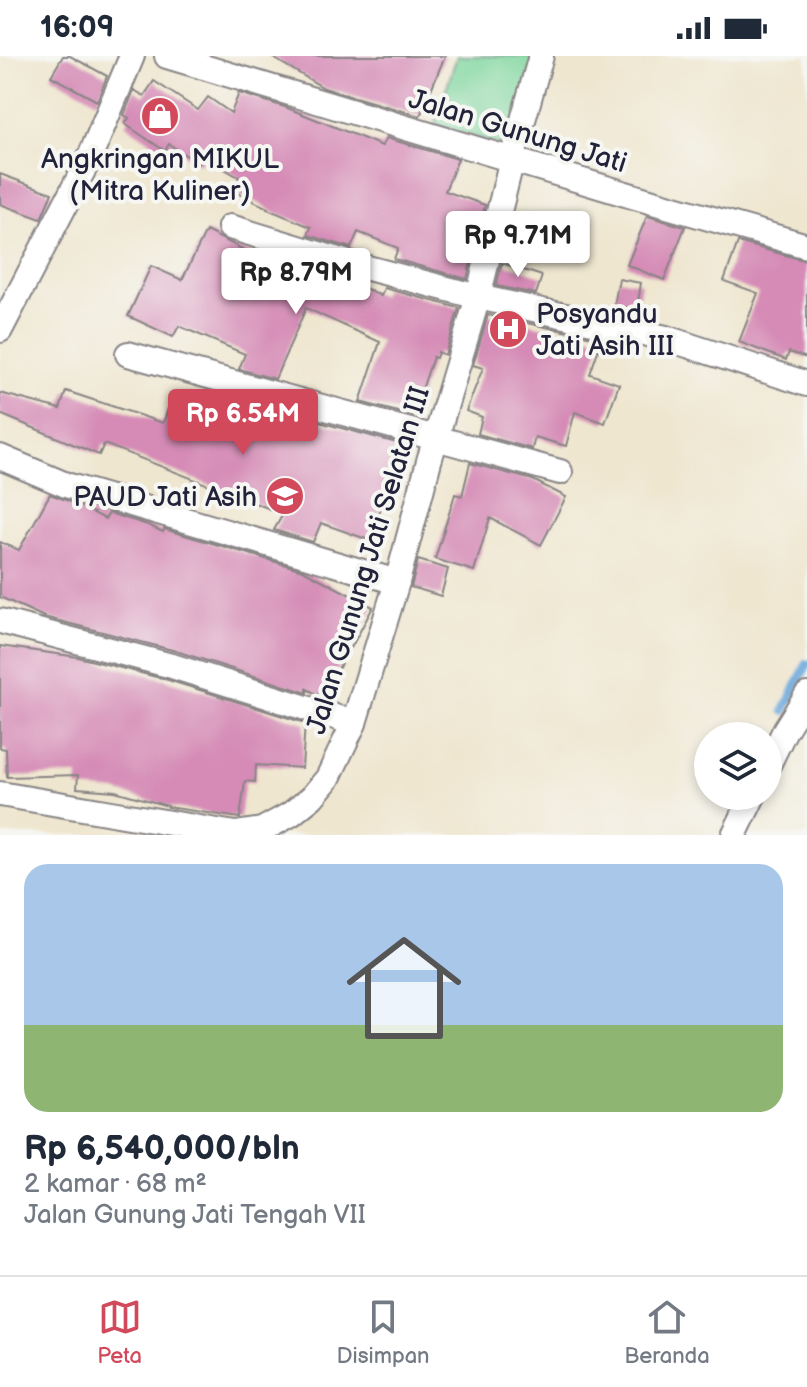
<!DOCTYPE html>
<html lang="id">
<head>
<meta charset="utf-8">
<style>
	body { margin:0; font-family:"Balsamiq Sans",sans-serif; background:#f2f2f3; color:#1f2937; height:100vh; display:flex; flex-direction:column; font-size:30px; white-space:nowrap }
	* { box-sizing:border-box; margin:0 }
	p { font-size:26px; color:#747a83 }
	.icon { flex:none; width:44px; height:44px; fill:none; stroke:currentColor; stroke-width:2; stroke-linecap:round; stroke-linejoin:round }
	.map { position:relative; height:779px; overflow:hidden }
	.sheet { display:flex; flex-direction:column; background:#fff; flex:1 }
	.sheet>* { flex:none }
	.controls { position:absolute; left:694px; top:666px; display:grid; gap:16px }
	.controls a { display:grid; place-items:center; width:88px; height:88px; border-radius:50%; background:#fff; box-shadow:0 4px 12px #0003; font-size:40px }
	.price { position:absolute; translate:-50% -68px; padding:0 18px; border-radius:8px; background:#fff; color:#222; font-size:26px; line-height:52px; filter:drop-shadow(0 2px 4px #0008) }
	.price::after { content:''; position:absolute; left:50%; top:48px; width:24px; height:18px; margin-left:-12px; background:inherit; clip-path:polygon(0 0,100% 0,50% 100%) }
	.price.current { background:#d1495b; color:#fff }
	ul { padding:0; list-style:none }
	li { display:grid; align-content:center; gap:16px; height:424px; padding:0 24px }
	li span { display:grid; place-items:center; height:248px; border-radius:24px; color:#555 }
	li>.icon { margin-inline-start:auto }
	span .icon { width:144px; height:144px; fill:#fffc; stroke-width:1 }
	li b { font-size:34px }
	.status { display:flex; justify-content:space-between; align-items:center; height:56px; padding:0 40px; background:#fff; direction:ltr }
	.status svg { height:22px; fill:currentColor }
	.menu { display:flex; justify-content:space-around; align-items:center; height:112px; border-top:2px solid #e0e1e3; background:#fff; font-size:22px; color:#747a83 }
	.menu a { display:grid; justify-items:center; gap:4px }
	.menu .current { color:#d1495b }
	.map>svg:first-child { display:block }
</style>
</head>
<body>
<div class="status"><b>16:09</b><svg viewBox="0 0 49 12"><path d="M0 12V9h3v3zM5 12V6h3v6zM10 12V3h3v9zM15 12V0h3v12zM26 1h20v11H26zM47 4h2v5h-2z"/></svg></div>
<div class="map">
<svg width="807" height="779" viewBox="0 0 807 779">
	<rect width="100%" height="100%" fill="#f6f6f2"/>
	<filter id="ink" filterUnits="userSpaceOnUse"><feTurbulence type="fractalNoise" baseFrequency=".0125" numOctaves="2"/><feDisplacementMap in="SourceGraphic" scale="16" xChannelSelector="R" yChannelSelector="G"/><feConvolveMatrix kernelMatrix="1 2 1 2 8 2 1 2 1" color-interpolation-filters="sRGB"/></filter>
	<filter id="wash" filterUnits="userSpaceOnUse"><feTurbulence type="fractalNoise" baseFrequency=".006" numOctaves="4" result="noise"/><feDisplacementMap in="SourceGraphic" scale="32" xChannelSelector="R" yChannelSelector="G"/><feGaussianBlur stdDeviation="1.8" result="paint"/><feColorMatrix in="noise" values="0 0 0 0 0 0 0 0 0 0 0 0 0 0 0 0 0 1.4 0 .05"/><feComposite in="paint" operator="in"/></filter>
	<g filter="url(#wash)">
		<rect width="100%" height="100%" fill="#efe6cf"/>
		<!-- green -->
		<polygon fill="#7dd69d" stroke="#507c6c" stroke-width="2" points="457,0 535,0 506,91 435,68"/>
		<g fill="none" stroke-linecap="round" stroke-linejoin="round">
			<!-- stream -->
			<polyline stroke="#69a7db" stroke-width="9" points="784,655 807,608"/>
		</g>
		<g id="blocks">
			<!-- building -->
			<g fill="#d58bb6">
				<polygon points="63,0 70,0 107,20 97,45 51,20"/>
				<polygon points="270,0 445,0 420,60 324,32"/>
				<polygon points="154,25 198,54 208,41 231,57 239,37 285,51 382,90 386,82 458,103 445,135 485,149 467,223 394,203 398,192 358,176 351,192 308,179 311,171 267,153 268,152 233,135 240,122 204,101 199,108 169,88 165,95 125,68 129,62 124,59 134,34 144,40"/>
				<polygon points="0,118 52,137 41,163 0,148"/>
				<polygon points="647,160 685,171 664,224 627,209"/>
				<polygon points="206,175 290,217 295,206 338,219 381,240 384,232 459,252 445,299 438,296 436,302 433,301 413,360 360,346 380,286 306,252 275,323 239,313 245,298 179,270 173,281 128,260 151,210 182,224"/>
				<polygon points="738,186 807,205 807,302 789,296 786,304 739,286 758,237 724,225"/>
				<polygon points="502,207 542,220 536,238 496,230"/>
				<polygon points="619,223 641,227 637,253 614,250"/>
				<polygon points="488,259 602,283 590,318 619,328 605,367 575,356 566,390 535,381 532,393 478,378 482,361 466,355 483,312 473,309"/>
				<polygon points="66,335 163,367 168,353 214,373 227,341 408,390 391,443 385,441 369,484 321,467 313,486 274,474 283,458 104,388 99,399 0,358 0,337 60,353"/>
				<polygon points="470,407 533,424 566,441 541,489 490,462 474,515 435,503 455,438 462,440"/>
				<polygon points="50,438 74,447 105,463 109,457 148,469 163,476 164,473 303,514 373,551 351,592 349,591 324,642 307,633 307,637 176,595 44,561 0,541 0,486 19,494"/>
				<polygon points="418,504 448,513 441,540 411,531"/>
				<polygon points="0,590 78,601 168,624 305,667 302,712 256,709 255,726 245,725 240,762 168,751 168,750 115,735 77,732 78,719 7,721 6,693 0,692"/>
			</g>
		</g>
	</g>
	<g filter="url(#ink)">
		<use href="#blocks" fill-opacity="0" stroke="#888485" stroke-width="2"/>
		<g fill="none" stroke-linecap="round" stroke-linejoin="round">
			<!-- street casing -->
			<g stroke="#888485" stroke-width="28">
				<g id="street">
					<polyline points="167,0 639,142 807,190"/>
					<polyline points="230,171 345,206 478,241 666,282 807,328"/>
					<polyline points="0,274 90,101 132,0"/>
					<polyline points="128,298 560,416"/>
					<polyline points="0,401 66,429 397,526"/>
					<polyline points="0,565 172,610 354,667"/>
					<polyline points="768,709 785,674 807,639"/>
					<polyline points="0,738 235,778 262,774 291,758 312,741 328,722 354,667 397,526 429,405 478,241 512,103 541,0"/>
					<polyline points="734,779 753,740"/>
				</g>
			</g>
			<!-- street -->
			<use href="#street" stroke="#fff" stroke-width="24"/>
		</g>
	</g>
	<!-- icons -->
	<defs>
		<g id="shop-disc" transform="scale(2)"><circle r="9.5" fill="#d1495b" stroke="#f6f6f2"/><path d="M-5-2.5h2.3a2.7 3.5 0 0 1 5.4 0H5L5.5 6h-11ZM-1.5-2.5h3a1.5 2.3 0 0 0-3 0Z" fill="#fff"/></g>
		<g id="hospital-disc" transform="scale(2)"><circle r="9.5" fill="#d1495b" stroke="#f6f6f2"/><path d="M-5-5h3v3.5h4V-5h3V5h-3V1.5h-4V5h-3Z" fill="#fff"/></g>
		<g id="school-disc" transform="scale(2)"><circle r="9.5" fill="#d1495b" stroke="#f6f6f2"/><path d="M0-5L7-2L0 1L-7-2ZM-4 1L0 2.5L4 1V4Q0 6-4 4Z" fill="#fff"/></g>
	</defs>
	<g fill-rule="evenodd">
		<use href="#shop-disc" x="160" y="60"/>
		<use href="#hospital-disc" x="508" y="273"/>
		<use href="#school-disc" x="285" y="440"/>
	</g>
	<g text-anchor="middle" stroke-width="8" stroke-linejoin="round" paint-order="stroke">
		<!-- street labels -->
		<g font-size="28" fill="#22223b" stroke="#f6f6f2">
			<text transform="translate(518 74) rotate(17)" y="10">Jalan Gunung Jati</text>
			<text transform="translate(367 504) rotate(-73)" y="10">Jalan Gunung Jati Selatan III</text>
		</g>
		<!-- poi labels -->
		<g font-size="28" fill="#22223b" stroke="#f6f6f2">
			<text x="160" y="112">Angkringan MIKUL<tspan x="160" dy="32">(Mitra Kuliner)</tspan></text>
			<text x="536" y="267" text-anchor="start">Posyandu<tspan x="536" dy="32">Jati Asih III</tspan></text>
			<text x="257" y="450" text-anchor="end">PAUD Jati Asih</text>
		</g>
	</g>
</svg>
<div class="controls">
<a><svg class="icon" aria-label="layers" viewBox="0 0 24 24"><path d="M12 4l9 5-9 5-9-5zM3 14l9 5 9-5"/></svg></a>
</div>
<b class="price" style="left:518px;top:223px">Rp 9.71M</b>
<b class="price" style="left:296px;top:260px">Rp 8.79M</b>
<b class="price current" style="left:243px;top:401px">Rp 6.54M</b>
</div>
<section class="sheet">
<ul>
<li><span style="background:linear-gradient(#a9c7e8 65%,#8fb573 0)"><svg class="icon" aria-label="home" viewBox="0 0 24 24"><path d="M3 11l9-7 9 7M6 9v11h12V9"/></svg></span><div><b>Rp 6,540,000/bln</b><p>2 kamar · 68 m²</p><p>Jalan Gunung Jati Tengah VII</p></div></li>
</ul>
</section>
<nav class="menu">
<a class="current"><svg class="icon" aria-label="map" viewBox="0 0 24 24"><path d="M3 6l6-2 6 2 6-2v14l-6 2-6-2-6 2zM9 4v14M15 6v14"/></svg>Peta</a>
<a><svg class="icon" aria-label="saved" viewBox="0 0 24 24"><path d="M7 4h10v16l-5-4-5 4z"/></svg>Disimpan</a>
<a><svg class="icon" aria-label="home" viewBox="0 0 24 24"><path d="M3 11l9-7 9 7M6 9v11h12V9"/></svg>Beranda</a>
</nav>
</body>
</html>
